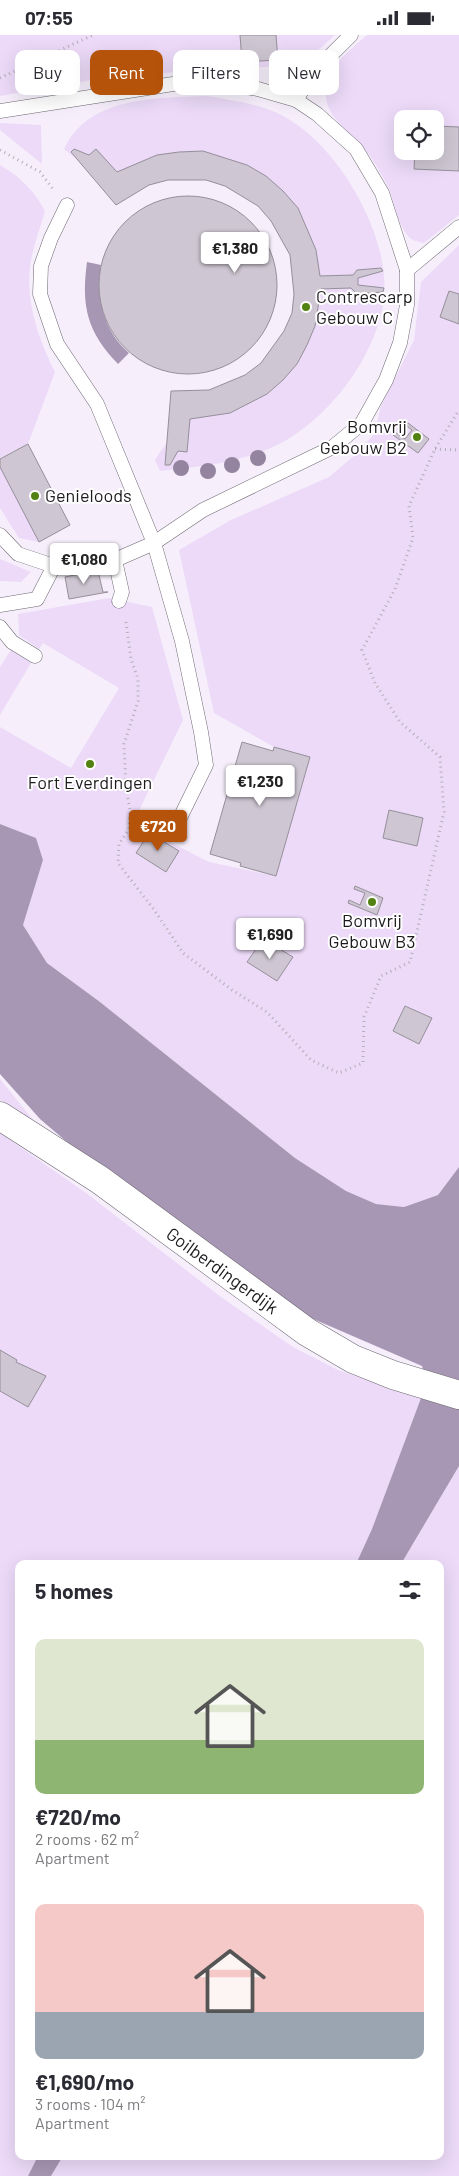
<!DOCTYPE html>
<html lang="en">
<head>
<meta charset="utf-8">
<style>
	body { margin:0; font-family:Barlow,sans-serif; background:#f2f2f3; color:#2b2b33; height:100vh; display:flex; flex-direction:column; font-size:19px; white-space:nowrap }
	* { box-sizing:border-box; margin:0 }
	p { font-size:16px; color:#7c7c81 }
	.icon { flex:none; width:28px; height:28px; fill:none; stroke:currentColor; stroke-width:2; stroke-linecap:round; stroke-linejoin:round }
	.map { position:relative; flex:1; overflow:hidden }
	.sheet { position:absolute; left:15px; top:1525px; width:429px; height:600px; display:flex; flex-direction:column; background:#fff; border-radius:10px; box-shadow:0 5px 20px #0002 }
	.sheet>* { flex:none }
	.banner { position:absolute; left:15px; top:15px; width:430px; height:45px; display:flex; gap:10px }
	.controls { position:absolute; left:394px; top:75px; display:grid; gap:10px }
	.controls a { display:grid; place-items:center; width:50px; height:50px; border-radius:10px; background:#fff; box-shadow:0 5px 20px #0002; font-size:25px }
	.price { position:absolute; translate:-50% -42px; padding:0 11px; border-radius:5px; background:#fff; color:#222; font-size:16px; line-height:32px; filter:drop-shadow(0 1px 2px #0008) }
	.price::after { content:''; position:absolute; left:50%; top:30px; width:15px; height:11px; margin-left:-8px; background:inherit; clip-path:polygon(0 0,100% 0,50% 100%) }
	.price.on { background:#b45309; color:#fff }
	ul { padding:0; list-style:none }
	li { display:grid; align-content:center; gap:10px; height:265px; padding:0 20px }
	li span { display:grid; place-items:center; height:155px; border-radius:10px; color:#555 }
	li>.icon { margin-inline-start:auto }
	span .icon { width:90px; height:90px; fill:#fffc; stroke-width:1 }
	li b { font-size:21px }
	h2 { display:flex; justify-content:space-between; align-items:center; height:60px; padding:0 20px; font-size:21px }
	.tag { padding:0 18px; border-radius:10px; background:#fff; box-shadow:0 5px 20px #0002; font-size:18px; line-height:45px }
	.tag.on { background:#b45309; color:#fff }
	.status { display:flex; justify-content:space-between; align-items:center; height:35px; padding:0 25px; background:#fff; direction:ltr }
	.status svg { height:14px; fill:currentColor }
	.map>svg:first-child { display:block }
</style>
</head>
<body>
<div class="status"><b>07:55</b><svg viewBox="0 0 49 12"><path d="M0 12V9h3v3zM5 12V6h3v6zM10 12V3h3v9zM15 12V0h3v12zM26 1h20v11H26zM47 4h2v5h-2z"/></svg></div>
<div class="map">
<svg width="459" height="2141" viewBox="0 0 459 2141">
	<rect width="100%" height="100%" fill="#f6effb"/>
	<!-- green -->
	<g fill="#ecdaf8" fill-rule="evenodd">
		<polygon points="0,0 240,0 242,27 278,25 276,0 335,0 307,25 281,31 114,41 0,61"/>
		<path d="M367 0H459V180L424 208C420 207 413 206 410 203 398 191 395 169 389 154 384 144 378 133 372 124 359 104 326 84 326 61 325 32 348 17 367 0ZM402 84H435V116H402Z"/>
		<path d="M207 61C235 66 265 69 290 85 341 116 390 201 384 262 378 321 326 389 271 413 236 428 198 432 160 436L155 425 160 417 209 356 245 341 261 328 285 297 293 278 295 259 291 219 272 185 259 171 225 150 206 144H167L148 149 81 128 64 114C89 61 156 63 207 61Z"/>
		<polygon points="0,88 41,90 42,129 0,95"/>
		<path d="M0 130C20 142 34 155 45 176 40 194 32 214 30 232 26 269 39 305 55 337L28 409 0 423Z"/>
		<path d="M459 210V259L449 256 440 282 459 289V1132L438 1160 404 1172 376 1169 346 1156 295 1123 100 967 47 928 23 890 43 825 36 803 0 789V692L71 733 119 653 43 608 39 614 19 600 18 579 109 563 152 572 183 685 133 788 209 827 276 841 310 722 274 712 214 678 179 515 231 485 329 442 355 420 374 399 381 371 414 305 421 247ZM404 386 429 404 418 418 394 400 405 404 412 395 403 388ZM389 775 423 783 417 811 383 803ZM149 798 179 816 166 837 136 819ZM355 851 383 863 377 880 348 868 350 865 360 870 365 858 354 854ZM263 904 292 922 277 946 248 927ZM405 971 431 983 419 1009 393 996Z"/>
		<polygon points="0,432 39,507 19,503 0,473"/>
		<polygon points="0,524 31,537 21,547 0,546"/>
		<polygon points="11,615 31,628 0,680 0,632"/>
		<polygon points="0,1044 34,1086 0,1065"/>
		<polygon points="0,1098 86,1158 221,1262 293,1312 338,1335 421,1363 372,1494 356,1529 19,1529 19,2121 38,2121 28,2141 0,2141"/>
		<polygon points="459,1431 459,2141 51,2141 63,2121 440,2121 440,1529 401,1529"/>
	</g>
	<!-- water -->
	<g fill="#a897b4">
		<path d="M87 227 101 230C96 263 103 295 129 318L118 329C87 297 81 271 87 227Z"/>
		<polygon points="0,789 36,803 43,825 23,890 47,928 100,967 295,1123 346,1156 376,1169 404,1172 438,1160 459,1132 459,1431 401,1529 356,1529 372,1494 421,1363 426,1345 422,1331 311,1283 101,1136 40,1084 0,1039"/>
		<polygon points="38,2121 63,2121 51,2141 28,2141"/>
	</g>
	<!-- building -->
	<g fill="#cec7d3" stroke="#958f9a">
		<polygon points="240,0 276,0 278,25 242,27"/>
		<polygon points="435,91 459,92 459,136 414,134 415,116 435,116"/>
		<polygon points="74,114 89,120 96,114 117,137 157,120 179,117 203,116 247,130 266,141 283,156 298,173 316,215 320,241 353,240 357,235 381,233 383,236 358,243 358,250 384,253 383,257 357,259 351,253 321,254 315,291 307,310 297,329 283,345 267,359 230,378 190,384 187,417 178,416 170,430 165,430 171,356 209,355 245,340 261,328 284,296 292,278 294,259 290,220 271,186 258,171 225,151 206,145 168,145 149,150 116,170 71,117"/>
		<circle cx="188" cy="250" r="89"/>
		<polygon points="449,256 459,259 459,289 440,282"/>
		<polygon points="404,385 429,404 418,418 393,400 395,397 405,404 412,395 403,388"/>
		<polygon points="28,409 70,490 39,507 0,432 0,424"/>
		<polygon points="103,534 98,536 103,557 108,557 69,564 65,542"/>
		<polygon points="242,707 273,716 274,712 310,722 276,841 240,831 241,828 210,819"/>
		<polygon points="389,775 423,783 417,811 383,803"/>
		<polygon points="149,798 179,816 166,837 136,818"/>
		<polygon points="355,851 383,863 377,880 348,868 349,865 360,870 365,858 354,854"/>
		<polygon points="263,904 293,922 277,946 247,927"/>
		<polygon points="405,971 432,983 419,1009 393,996"/>
		<polygon points="0,1315 17,1325 16,1327 46,1341 28,1372 0,1356"/>
	</g>
	<g fill="none" stroke-linecap="round" stroke-linejoin="round">
		<!-- service casing -->
		<g stroke="#6c6771" stroke-width="15">
			<g id="service">
				<polyline points="296,65 312,39 351,0"/>
				<polyline points="0,76 173,49 213,47 258,54 296,65 317,79 356,114 382,158 407,235"/>
				<polyline points="67,170 51,203 41,231 40,259 57,309 97,369 154,508 182,606 201,697 206,730 173,797"/>
				<polyline points="0,500 18,519 54,531 115,525 154,508 203,475 333,412 362,388 386,345 400,308 407,270 407,235 459,192"/>
				<polyline points="115,525 122,557 119,566"/>
				<polyline points="0,570 37,564 54,531"/>
				<polyline points="0,592 12,607 35,621"/>
			</g>
		</g>
		<!-- minor casing -->
		<g stroke="#6c6771" stroke-width="29">
			<polyline id="minor" points="0,1081 100,1145 307,1297 353,1324 393,1340 459,1360"/>
		</g>
		<!-- path -->
		<g stroke="#b3aeb7" stroke-width="3" stroke-dasharray="1 4" stroke-linecap="butt">
			<polyline points="0,43 93,0"/>
			<polyline points="0,115 40,137 53,154"/>
			<polyline points="435,414 459,415"/>
			<polyline points="126,587 131,624 138,644 138,666 124,709 126,752 130,775 129,794 119,809 118,828 155,876 183,918 232,955 267,977 311,1025 339,1038 363,1028 364,982 381,941 410,927 444,777 440,722 400,687 375,648 362,615 395,554 413,503 409,471 435,414 459,375"/>
		</g>
		<!-- service -->
		<use href="#service" stroke="#fff" stroke-width="14"/>
		<!-- minor -->
		<use href="#minor" stroke="#fff" stroke-width="28"/>
	</g>
	<!-- trees -->
	<g fill="#9584a0">
		<circle cx="258" cy="423" r="8"/>
		<circle cx="232" cy="430" r="8"/>
		<circle cx="181" cy="433" r="8"/>
		<circle cx="208" cy="436" r="8"/>
	</g>
	<!-- markers -->
	<g fill="#528211" stroke="#fff" stroke-width="2">
		<circle cx="306" cy="272" r="5"/>
		<circle cx="417" cy="402" r="5"/>
		<circle cx="35" cy="461" r="5"/>
		<circle cx="90" cy="729" r="5"/>
		<circle cx="372" cy="867" r="5"/>
	</g>
	<g text-anchor="middle" stroke-width="4" stroke-linejoin="round" paint-order="stroke">
		<!-- poi labels -->
		<g font-size="18" fill="#1d1a1e" stroke="#fff" text-anchor="start">
			<text x="316" y="268">Contrescarp<tspan x="316" dy="21">Gebouw C</tspan></text>
			<text x="407" y="398" text-anchor="end">Bomvrij<tspan x="407" dy="21">Gebouw B2</tspan></text>
			<text x="45" y="467">Genieloods</text>
			<text x="90" y="754" text-anchor="middle">Fort Everdingen</text>
			<text x="372" y="892" text-anchor="middle">Bomvrij<tspan x="372" dy="21">Gebouw B3</tspan></text>
		</g>
		<!-- street labels -->
		<g font-size="18" fill="#1d1a1e" stroke="#fff">
			<text transform="translate(222 1236) rotate(36)" y="6">Goilberdingerdijk</text>
		</g>
	</g>
</svg>
<div class="controls">
<a><svg class="icon" aria-label="locate" viewBox="0 0 24 24"><circle cx="12" cy="12" r="6"/><path d="M12 2v4M12 18v4M2 12h4M18 12h4"/></svg></a>
</div>
<b class="price" style="left:235px;top:239px">€1,380</b>
<b class="price" style="left:84px;top:550px">€1,080</b>
<b class="price" style="left:260px;top:772px">€1,230</b>
<b class="price on" style="left:158px;top:817px">€720</b>
<b class="price" style="left:270px;top:925px">€1,690</b>
<div class="banner">
<a class="tag">Buy</a>
<a class="tag on">Rent</a>
<a class="tag">Filters</a>
<a class="tag">New</a>
</div>
<section class="sheet">
<h2>5 homes<svg class="icon" aria-label="filters" viewBox="0 0 24 24"><path d="M4 7h16M4 17h16"/><circle cx="9" cy="7" r="2"/><circle cx="15" cy="17" r="2"/></svg></h2>
<ul>
<li><span style="background:linear-gradient(#dfe7d0 65%,#8fb573 0)"><svg class="icon" aria-label="home" viewBox="0 0 24 24"><path d="M3 11l9-7 9 7M6 9v11h12V9"/></svg></span><div><b>€720/mo</b><p>2 rooms · 62 m²</p><p>Apartment</p></div></li>
<li><span style="background:linear-gradient(#f6c9c9 70%,#9aa5b1 0)"><svg class="icon" aria-label="home" viewBox="0 0 24 24"><path d="M3 11l9-7 9 7M6 9v11h12V9"/></svg></span><div><b>€1,690/mo</b><p>3 rooms · 104 m²</p><p>Apartment</p></div></li>
</ul>
</section>
</div>
</body>
</html>
